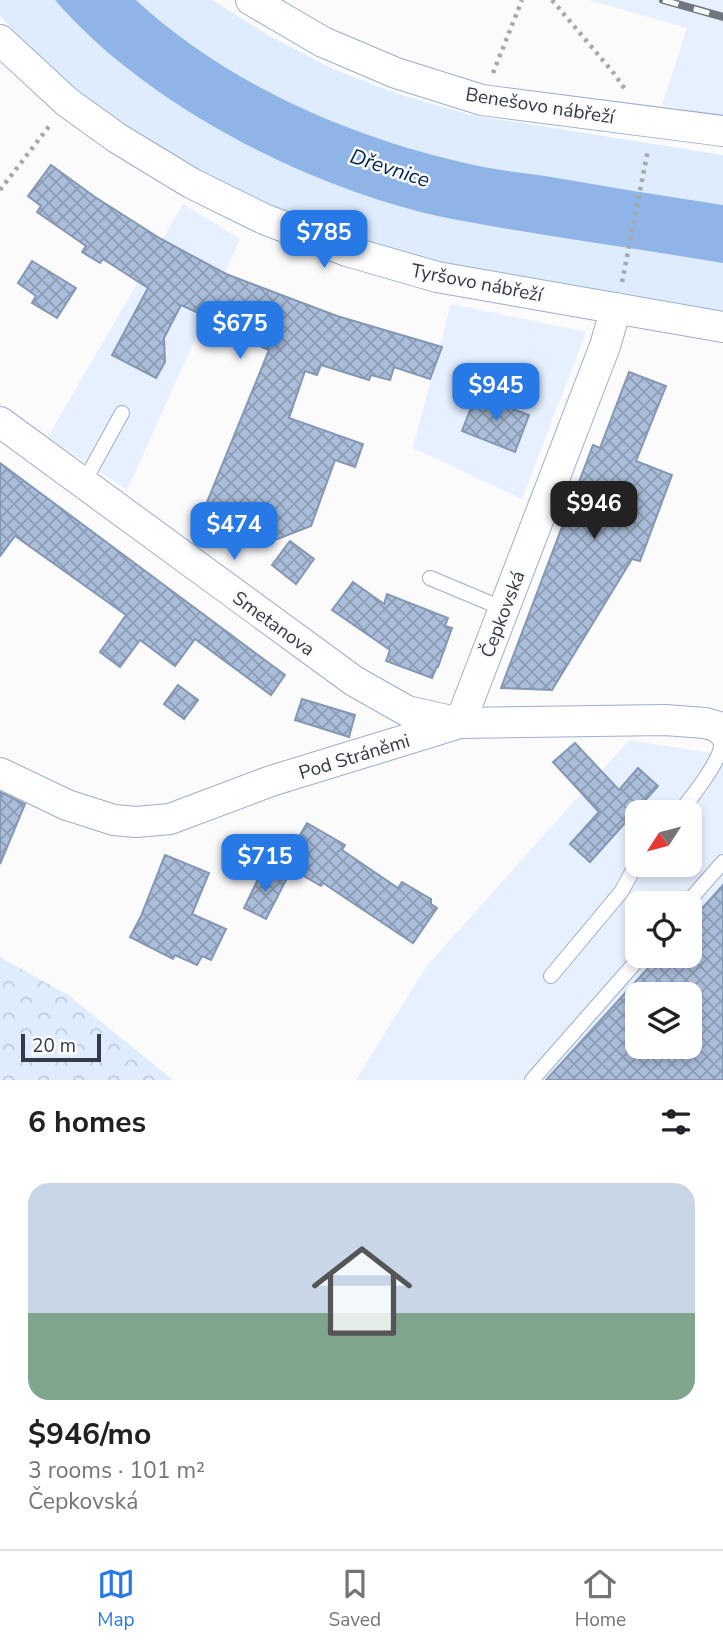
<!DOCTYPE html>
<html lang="en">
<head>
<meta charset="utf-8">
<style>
	body { margin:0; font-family:"Nunito Sans",sans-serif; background:#f2f2f2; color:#202124; height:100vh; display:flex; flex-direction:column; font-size:26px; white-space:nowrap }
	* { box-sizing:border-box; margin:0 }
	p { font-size:23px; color:#757577 }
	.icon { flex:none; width:38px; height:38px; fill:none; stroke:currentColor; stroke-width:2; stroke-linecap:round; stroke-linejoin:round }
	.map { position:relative; height:1080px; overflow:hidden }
	.panel { display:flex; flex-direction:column; background:#fff; flex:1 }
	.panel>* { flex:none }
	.needle { width:46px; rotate:234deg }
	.tools { position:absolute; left:625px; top:800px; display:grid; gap:14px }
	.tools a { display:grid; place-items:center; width:77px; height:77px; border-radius:14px; background:#fff; box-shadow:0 4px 10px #0003; font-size:35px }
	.scale { position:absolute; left:21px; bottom:18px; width:80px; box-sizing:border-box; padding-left:7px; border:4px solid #333b47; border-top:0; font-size:19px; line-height:24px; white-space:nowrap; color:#333b47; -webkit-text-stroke:5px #fbfbfb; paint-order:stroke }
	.price { position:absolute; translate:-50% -60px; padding:0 16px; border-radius:14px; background:#277ae5; color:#fff; font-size:23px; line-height:46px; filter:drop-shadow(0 2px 4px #0008) }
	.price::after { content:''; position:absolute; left:50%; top:42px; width:21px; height:16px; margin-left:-10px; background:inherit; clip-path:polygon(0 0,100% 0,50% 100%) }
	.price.selected { background:#222; color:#fff }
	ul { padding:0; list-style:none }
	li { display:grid; align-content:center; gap:14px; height:371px; padding:0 28px }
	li+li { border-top:2px solid #e0e0e0 }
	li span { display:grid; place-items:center; height:217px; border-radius:21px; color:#555 }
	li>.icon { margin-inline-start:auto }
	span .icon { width:126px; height:126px; fill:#fffc; stroke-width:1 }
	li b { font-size:30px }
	h2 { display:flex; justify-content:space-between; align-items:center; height:84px; padding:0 28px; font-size:30px }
	.tabs { display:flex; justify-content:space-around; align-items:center; height:98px; border-top:2px solid #e0e0e0; background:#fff; font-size:19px; color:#757577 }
	.tabs a { display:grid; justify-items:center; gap:4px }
	.tabs .selected { color:#277ae5 }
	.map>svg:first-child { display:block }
</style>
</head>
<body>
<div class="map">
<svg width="723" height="1080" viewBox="0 0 723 1080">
	<defs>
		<pattern id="forest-crowns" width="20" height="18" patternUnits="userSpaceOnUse" patternTransform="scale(1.75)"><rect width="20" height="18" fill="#dfecfe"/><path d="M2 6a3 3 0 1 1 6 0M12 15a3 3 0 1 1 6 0" fill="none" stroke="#c0cbdb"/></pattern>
		<pattern id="building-cross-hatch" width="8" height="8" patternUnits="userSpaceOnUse" patternTransform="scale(1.75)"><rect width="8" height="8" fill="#aabedb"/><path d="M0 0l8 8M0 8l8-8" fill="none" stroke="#8b9cb3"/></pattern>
	</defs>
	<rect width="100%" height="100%" fill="#fbfbfb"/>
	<!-- built -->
	<g fill="#e6f0ff" fill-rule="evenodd">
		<polygon points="589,0 723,0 723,118 662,105 687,28"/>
		<polygon points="183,204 240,239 127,490 48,437"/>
		<polygon points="451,304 586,332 522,499 413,448"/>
		<path d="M629 740 723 755V1080H356L426 967ZM637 812H690V864H637ZM637 903H690V956H637ZM637 994H690V1046H637Z"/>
	</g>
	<!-- grass -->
	<g fill="#dfecfe">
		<path d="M0 0H55C148 107 313 191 452 219 541 237 633 248 723 263V313C662 303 601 293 540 283 509 278 477 274 446 267 424 262 402 254 380 247 237 203 101 128 0 16Z"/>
		<path d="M136 0H212L268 35 331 68 398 94 471 115 723 155V205C665 196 608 186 550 177 520 172 490 169 461 162 344 135 225 82 136 0Z"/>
	</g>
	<!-- forest -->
	<polygon fill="url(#forest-crowns)" points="0,957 68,995 173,1080 0,1080"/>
	<!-- water -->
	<path fill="#8fb4e8" d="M55 0H136C225 82 344 135 461 162 488 169 517 172 545 176 604 186 664 196 723 205V263C633 248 541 236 452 219 314 191 147 107 55 0Z"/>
	<!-- building -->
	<g fill="url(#building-cross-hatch)" stroke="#8497b3" stroke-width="2" fill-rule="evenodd">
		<polygon points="51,165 95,197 161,239 226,274 337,316 442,347 430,379 394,367 390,380 371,375 369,380 321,365 317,375 305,371 289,418 363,444 355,467 335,460 311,526 270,542 238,525 226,547 202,534 211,516 203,512 269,350 216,327 218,322 181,305 164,338 165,362 156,378 112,355 148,288 103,259 100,263 82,252 86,246 37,212 41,206 28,196"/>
		<polygon points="32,261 76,288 57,318 32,303 36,296 18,283"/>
		<polygon points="629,372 666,386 636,461 672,475 640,561 632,559 552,690 501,688 593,445 600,448"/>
		<polygon points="476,395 529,415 515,452 462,431"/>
		<polygon points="0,463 285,675 271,695 195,639 175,666 140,640 120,667 100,652 126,615 15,536 0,556"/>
		<polygon points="290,541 314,559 296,584 272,565"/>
		<polygon points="353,582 384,604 387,594 448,618 445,626 452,628 438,667 437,666 432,678 386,661 390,650 332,610"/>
		<polygon points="178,685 198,700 184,719 164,704"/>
		<polygon points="302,699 355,715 349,737 295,720"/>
		<polygon points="575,743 619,790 638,768 658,786 590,862 570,844 599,812 553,762"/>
		<polygon points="0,792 25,804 0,864"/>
		<polygon points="307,823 345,845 342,850 398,888 402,882 431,899 431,904 437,908 413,943 323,883 321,886 283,864"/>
		<polygon points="165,855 209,873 192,914 226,929 211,960 202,956 197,965 175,955 173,959 130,937 141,916"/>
		<polygon points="263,869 286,880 266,919 244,908"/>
		<path d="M723 885V1080H546L659 956H690V922ZM637 994H690V1046H637Z"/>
	</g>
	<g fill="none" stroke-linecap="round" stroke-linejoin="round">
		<!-- service casing -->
		<g stroke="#9bafcb" stroke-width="16">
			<g id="service">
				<polyline points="83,484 122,413"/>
				<polyline points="430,578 504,609"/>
				<path d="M679 812C690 800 723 758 721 743 719 738 713 733 710 730"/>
				<polyline points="687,903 723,862"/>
				<polyline points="551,976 621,892 637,863"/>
				<polyline points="532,1080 641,956"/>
			</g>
		</g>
		<!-- minor casing -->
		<g stroke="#9bafcb" stroke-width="32">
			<g id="minor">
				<polyline points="251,0 323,42 396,73 482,100 723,131"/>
				<polyline points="0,40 67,102 117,138 191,183 264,219 347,251 437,277 723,327"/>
				<polyline points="0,422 354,681 407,711 460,723 605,346 616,308"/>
				<polyline points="0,773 67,805 114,820 136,822 170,819 271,781 460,723 665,720 705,723 723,728"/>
			</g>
		</g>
		<!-- path -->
		<g stroke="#a5a8ad" stroke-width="4.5" stroke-dasharray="3.5 5" stroke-linecap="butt">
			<polyline points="552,0 612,71 627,92"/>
			<polyline points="493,73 522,0"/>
			<polyline points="0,190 50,125"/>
			<polyline points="622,282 648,150"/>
		</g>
		<!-- service -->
		<use href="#service" stroke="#fff" stroke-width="14"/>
		<!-- minor -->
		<use href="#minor" stroke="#fff" stroke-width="30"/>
		<!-- rail casing -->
		<g stroke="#70767e" stroke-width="8">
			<polyline id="rail" points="663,0 723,17"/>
		</g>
		<!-- rail -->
		<use href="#rail" stroke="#fbfbfb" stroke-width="5" stroke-dasharray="16" stroke-linecap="butt"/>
	</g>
	<g text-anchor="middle" stroke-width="5" stroke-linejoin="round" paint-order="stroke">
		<!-- street labels -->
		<g font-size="19" fill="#333b47" stroke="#fbfbfb">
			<text transform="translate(540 105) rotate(9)" y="7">Benešovo nábřeží</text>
			<text transform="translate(477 282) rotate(11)" y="7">Tyršovo nábřeží</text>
			<text transform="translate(502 614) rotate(-69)" y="7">Čepkovská</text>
			<text transform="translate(274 623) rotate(36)" y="7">Smetanova</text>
			<text transform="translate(354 756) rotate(-17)" y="7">Pod Stráněmi</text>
		</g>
		<!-- water labels -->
		<g font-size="21" font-style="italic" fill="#052957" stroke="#fbfbfb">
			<text transform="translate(390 168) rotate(18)" y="7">Dřevnice</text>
		</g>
	</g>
</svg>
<div class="tools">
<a><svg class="needle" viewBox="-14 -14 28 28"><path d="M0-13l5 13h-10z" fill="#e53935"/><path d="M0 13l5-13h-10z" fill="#757577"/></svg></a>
<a><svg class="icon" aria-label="locate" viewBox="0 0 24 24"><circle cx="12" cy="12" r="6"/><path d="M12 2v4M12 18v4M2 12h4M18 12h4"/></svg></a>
<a><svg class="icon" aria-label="layers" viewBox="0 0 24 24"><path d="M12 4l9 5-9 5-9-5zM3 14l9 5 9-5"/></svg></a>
</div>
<div class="scale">20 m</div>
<b class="price" style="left:324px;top:270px">$785</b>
<b class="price" style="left:240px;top:361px">$675</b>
<b class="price" style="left:496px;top:423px">$945</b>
<b class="price selected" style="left:594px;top:541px">$946</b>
<b class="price" style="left:234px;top:562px">$474</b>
<b class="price" style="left:265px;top:894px">$715</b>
</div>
<section class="panel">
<h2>6 homes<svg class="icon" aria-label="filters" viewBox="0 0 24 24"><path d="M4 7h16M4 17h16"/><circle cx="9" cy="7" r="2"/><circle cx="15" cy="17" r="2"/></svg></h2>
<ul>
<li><span style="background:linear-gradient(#c9d6e8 60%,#7fa58c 0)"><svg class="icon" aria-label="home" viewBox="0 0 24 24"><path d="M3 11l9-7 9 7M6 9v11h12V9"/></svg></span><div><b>$946/mo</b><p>3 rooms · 101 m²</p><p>Čepkovská</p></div></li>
</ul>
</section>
<nav class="tabs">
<a class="selected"><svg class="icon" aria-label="map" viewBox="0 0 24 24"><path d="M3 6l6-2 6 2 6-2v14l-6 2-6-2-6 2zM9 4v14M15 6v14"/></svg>Map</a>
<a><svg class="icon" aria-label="saved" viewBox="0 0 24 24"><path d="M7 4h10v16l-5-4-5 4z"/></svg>Saved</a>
<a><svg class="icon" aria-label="home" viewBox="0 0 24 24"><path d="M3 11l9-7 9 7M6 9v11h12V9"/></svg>Home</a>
</nav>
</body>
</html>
